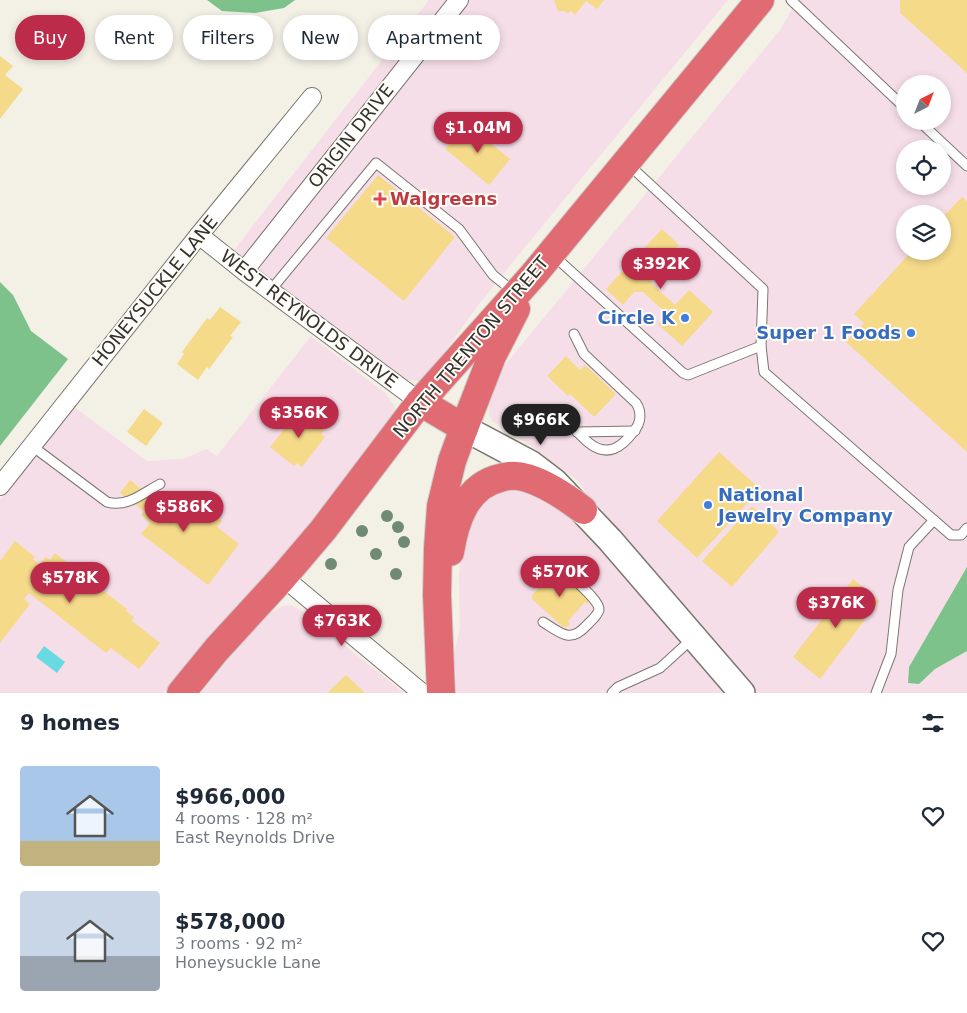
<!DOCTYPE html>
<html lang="en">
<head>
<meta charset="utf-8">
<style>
	body { margin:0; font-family:"DejaVu Sans",sans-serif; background:#f2f2f3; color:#1f2937; height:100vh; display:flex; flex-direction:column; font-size:19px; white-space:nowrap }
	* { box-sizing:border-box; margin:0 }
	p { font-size:16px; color:#747a83 }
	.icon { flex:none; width:28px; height:28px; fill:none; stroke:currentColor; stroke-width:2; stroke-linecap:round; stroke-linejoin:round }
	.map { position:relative; height:693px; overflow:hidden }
	.drawer { display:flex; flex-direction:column; background:#fff; flex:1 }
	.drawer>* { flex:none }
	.banner { position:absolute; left:15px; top:15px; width:500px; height:45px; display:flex; gap:10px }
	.needle { width:32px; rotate:42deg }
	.fabs { position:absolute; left:896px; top:75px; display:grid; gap:10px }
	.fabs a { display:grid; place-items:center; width:55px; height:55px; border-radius:50%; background:#fff; box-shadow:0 2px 8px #0003; font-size:25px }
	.price { position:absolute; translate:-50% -42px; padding:0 11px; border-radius:18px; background:#bc2b49; color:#fff; font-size:16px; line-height:32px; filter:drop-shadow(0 1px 2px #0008) }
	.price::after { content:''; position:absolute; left:50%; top:30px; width:15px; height:11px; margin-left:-8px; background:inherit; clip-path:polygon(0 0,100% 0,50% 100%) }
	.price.on { background:#222; color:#fff }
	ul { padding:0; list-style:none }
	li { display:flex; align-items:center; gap:15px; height:125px; padding:0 20px }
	li span { display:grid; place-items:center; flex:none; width:140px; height:100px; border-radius:5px; color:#555 }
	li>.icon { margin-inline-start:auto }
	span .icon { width:60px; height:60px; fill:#fffc; stroke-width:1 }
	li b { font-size:21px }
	h2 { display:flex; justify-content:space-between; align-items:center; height:60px; padding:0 20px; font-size:21px }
	.chip { padding:0 18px; border-radius:22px; background:#fff; box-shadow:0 2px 8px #0003; font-size:18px; line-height:45px }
	.chip.on { background:#bc2b49; color:#fff }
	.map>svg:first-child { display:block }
</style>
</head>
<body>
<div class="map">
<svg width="967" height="693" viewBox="0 0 967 693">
	<rect width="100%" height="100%" fill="#f3f0e6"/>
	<!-- commercial -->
	<g fill="#f6dee9" fill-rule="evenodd">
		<polygon points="429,0 728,0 517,257 477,307 429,373 419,381 401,379 394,375 234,250"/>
		<path d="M797 0H967V567L909 667 908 682 919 684 935 669 967 651V693H754L602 517 578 481 531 446 493 422 489 414V405L496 384 505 365 780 30ZM905 84H942V121H905ZM905 149H942V186H905ZM905 214H942V251H905Z"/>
		<polygon points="311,336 385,393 394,405 395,413 288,555 237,605 164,693 0,693 0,500 74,407 147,461 183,459 207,449 217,456"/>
		<polygon points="504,488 533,489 575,520 727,693 456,693 456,672 451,667 460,628 459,575 464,536 480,502"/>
		<polygon points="291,605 302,611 404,693 201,693 258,623 265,616 283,606"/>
	</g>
	<!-- forest -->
	<g fill="#7dc18b">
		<polygon points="207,0 295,0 284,8 255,13 222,11"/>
		<polygon points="0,282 13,295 31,331 68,359 0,446"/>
		<polygon points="967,567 967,651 935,669 919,684 908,683 909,667"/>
	</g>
	<!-- water -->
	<polygon fill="#69dae2" points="44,646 65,662 57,673 36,657"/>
	<!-- building -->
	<g fill="#f5da8a">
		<polygon points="554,0 604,0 597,9 586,1 575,15 571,11 567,13 564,11 558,11"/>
		<polygon points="900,0 967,0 967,73 900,13"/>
		<polygon points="0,56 13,66 5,75 23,89 0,119"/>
		<polygon points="466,123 510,159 489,185 445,149"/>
		<polygon points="378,175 455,237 404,301 326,238"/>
		<polygon points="962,197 967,201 967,452 846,342 864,323 854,314 912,251 942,251 942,218"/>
		<polygon points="662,229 679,245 651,276 652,284 675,305 689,290 713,312 682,346 658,324 667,314 643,292 634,292 623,305 606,289"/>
		<polygon points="220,307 241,322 230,336 233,337 209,369 207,367 198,380 177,364 184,354 182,352 207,318 210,320"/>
		<polygon points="566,356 580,370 585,365 616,394 594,417 570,394 568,396 547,376"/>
		<polygon points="144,409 163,423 146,446 127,432"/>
		<polygon points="300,409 325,429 321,434 325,437 302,467 297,463 294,466 270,447"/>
		<polygon points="719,452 760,489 697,558 657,521"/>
		<polygon points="130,480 162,505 172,493 194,510 199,503 222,521 217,527 239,544 208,585 141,534 150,523 141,515 144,511 120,493"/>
		<polygon points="752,506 779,532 732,587 702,561"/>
		<polygon points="15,541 35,557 33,559 39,564 46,557 50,560 55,553 127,609 126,611 134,617 132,621 160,643 139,669 111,648 106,653 29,593 24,599 30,604 0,643 0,561"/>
		<polygon points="554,570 558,570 589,597 589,602 587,604 585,602 568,621 570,624 567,627 563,627 532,599 532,595 542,584 539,582 545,575 548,578"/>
		<polygon points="853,579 879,601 820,679 793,657"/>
		<polygon points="346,675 365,693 327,693"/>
	</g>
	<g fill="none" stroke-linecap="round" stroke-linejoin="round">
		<!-- lane casing -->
		<g stroke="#7a776f" stroke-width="11">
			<g id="lane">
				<polyline points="791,0 905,108"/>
				<polyline points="919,121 967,166"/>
				<polyline points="628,164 763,289 761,346 764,372 951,535 961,535 967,528"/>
				<polyline points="553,255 683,373 688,375 761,346"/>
				<polyline points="270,291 376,163 459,229 493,275 514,292"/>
				<path d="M542 410C553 417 565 422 575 430 580 434 584 439 589 443 608 458 622 447 634 431 641 423 642 412 636 403L584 354 574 334"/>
				<polyline points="577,432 635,431"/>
				<path d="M32 446 107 502C127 508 143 493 160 484"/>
				<path d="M543 622C561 633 570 644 587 625 592 620 597 616 599 610 600 599 568 576 560 565"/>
				<polyline points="612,693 618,687 660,668 693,638"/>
				<polyline points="876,693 891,654 898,590 909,547 934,520"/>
			</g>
		</g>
		<!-- street casing -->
		<g stroke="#7a776f" stroke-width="20">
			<g id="street">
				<polyline points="199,235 244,271 420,402"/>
				<polyline points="244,271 459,0"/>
				<polyline points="0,486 199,235 312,97"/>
				<polyline points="283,577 422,693"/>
			</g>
		</g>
		<!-- secondary casing -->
		<g stroke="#7a776f" stroke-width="28">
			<polyline id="secondary" points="464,428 530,463 555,482 610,540 742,693"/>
		</g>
		<!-- highway casing -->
		<g stroke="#cececd" stroke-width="30">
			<g id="highway">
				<polyline points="420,402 464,428"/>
				<path d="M450 552C455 521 466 486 500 478 509 475 518 475 527 478 547 484 566 497 583 510"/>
				<polyline points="181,693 217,649 283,577 323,530 420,402 534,274 760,0"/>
				<polyline points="441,693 437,595 438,548 441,506 452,461 464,428 492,356 516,309"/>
			</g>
		</g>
		<!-- lane -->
		<use href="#lane" stroke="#fff" stroke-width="9"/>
		<!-- street -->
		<use href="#street" stroke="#fff" stroke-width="18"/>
		<!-- secondary -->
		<use href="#secondary" stroke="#fff" stroke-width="25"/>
		<!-- highway -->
		<use href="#highway" stroke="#e06b72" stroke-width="28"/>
	</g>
	<!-- trees -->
	<g fill="#6f8b74">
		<circle cx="387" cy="516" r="6"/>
		<circle cx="398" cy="527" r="6"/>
		<circle cx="362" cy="531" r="6"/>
		<circle cx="404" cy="542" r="6"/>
		<circle cx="376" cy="554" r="6"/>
		<circle cx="331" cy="564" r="6"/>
		<circle cx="396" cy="574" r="6"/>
	</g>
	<!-- markers -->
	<path fill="#e0444e" stroke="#fffdf7" stroke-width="2" d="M377.5 191.5h5v5h5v5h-5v5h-5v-5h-5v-5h5z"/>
	<g fill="#3f7fe0" stroke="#fffdf7" stroke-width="2">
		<circle cx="685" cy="318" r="5"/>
		<circle cx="911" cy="333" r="5"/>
		<circle cx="708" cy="505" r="5"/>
	</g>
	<g text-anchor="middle" stroke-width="4" stroke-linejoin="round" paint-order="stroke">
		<!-- street labels -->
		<g font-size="18" fill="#33322f" stroke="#fffdf7">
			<text transform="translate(351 136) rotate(-52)" y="6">ORIGIN DRIVE</text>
			<text transform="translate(155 291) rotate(-51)" y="6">HONEYSUCKLE LANE</text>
			<text transform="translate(309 319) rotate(37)" y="6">WEST REYNOLDS DRIVE</text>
			<text transform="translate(471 347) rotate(-50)" y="6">NORTH TRENTON STREET</text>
		</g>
		<!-- health labels -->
		<g font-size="18" font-weight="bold" fill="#be3a42" stroke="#fffdf7" text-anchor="start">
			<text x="390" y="205">Walgreens</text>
		</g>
		<!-- shop labels -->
		<g font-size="18" font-weight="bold" fill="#366cbe" stroke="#fffdf7" text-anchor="end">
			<text x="675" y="324">Circle K</text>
			<text x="901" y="339">Super 1 Foods</text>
			<text x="718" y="501" text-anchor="start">National<tspan x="718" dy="21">Jewelry Company</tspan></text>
		</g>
	</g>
</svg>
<div class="fabs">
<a><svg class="needle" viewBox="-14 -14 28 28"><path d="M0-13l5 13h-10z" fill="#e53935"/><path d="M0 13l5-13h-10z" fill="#747a83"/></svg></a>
<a><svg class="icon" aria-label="locate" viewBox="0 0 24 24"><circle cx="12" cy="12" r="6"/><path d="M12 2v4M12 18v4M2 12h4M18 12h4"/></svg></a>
<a><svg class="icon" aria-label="layers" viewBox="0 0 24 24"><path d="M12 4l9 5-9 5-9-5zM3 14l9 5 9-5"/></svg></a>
</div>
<b class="price" style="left:478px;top:154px">$1.04M</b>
<b class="price" style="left:661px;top:290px">$392K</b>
<b class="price" style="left:299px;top:439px">$356K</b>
<b class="price on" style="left:541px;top:446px">$966K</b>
<b class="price" style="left:184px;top:533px">$586K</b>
<b class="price" style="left:560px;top:598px">$570K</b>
<b class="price" style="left:70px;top:604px">$578K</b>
<b class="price" style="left:836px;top:629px">$376K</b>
<b class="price" style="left:342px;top:647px">$763K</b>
<div class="banner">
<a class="chip on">Buy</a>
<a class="chip">Rent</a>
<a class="chip">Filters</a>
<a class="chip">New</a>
<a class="chip">Apartment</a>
</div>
</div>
<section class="drawer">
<h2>9 homes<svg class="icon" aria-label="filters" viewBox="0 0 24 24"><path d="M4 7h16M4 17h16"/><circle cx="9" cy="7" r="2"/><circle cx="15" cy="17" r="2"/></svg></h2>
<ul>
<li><span style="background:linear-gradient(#a9c7e8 75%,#c2b280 0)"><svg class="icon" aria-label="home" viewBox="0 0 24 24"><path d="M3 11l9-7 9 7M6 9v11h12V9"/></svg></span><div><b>$966,000</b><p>4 rooms · 128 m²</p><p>East Reynolds Drive</p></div><svg class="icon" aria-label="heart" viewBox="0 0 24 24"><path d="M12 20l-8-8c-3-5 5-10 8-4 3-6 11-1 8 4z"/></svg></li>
<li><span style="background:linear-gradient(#c9d6e8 65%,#9aa5b1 0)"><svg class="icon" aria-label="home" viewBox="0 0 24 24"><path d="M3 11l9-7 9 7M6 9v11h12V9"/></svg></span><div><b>$578,000</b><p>3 rooms · 92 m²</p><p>Honeysuckle Lane</p></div><svg class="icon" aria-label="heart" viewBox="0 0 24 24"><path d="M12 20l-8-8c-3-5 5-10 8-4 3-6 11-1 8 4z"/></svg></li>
</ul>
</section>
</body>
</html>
